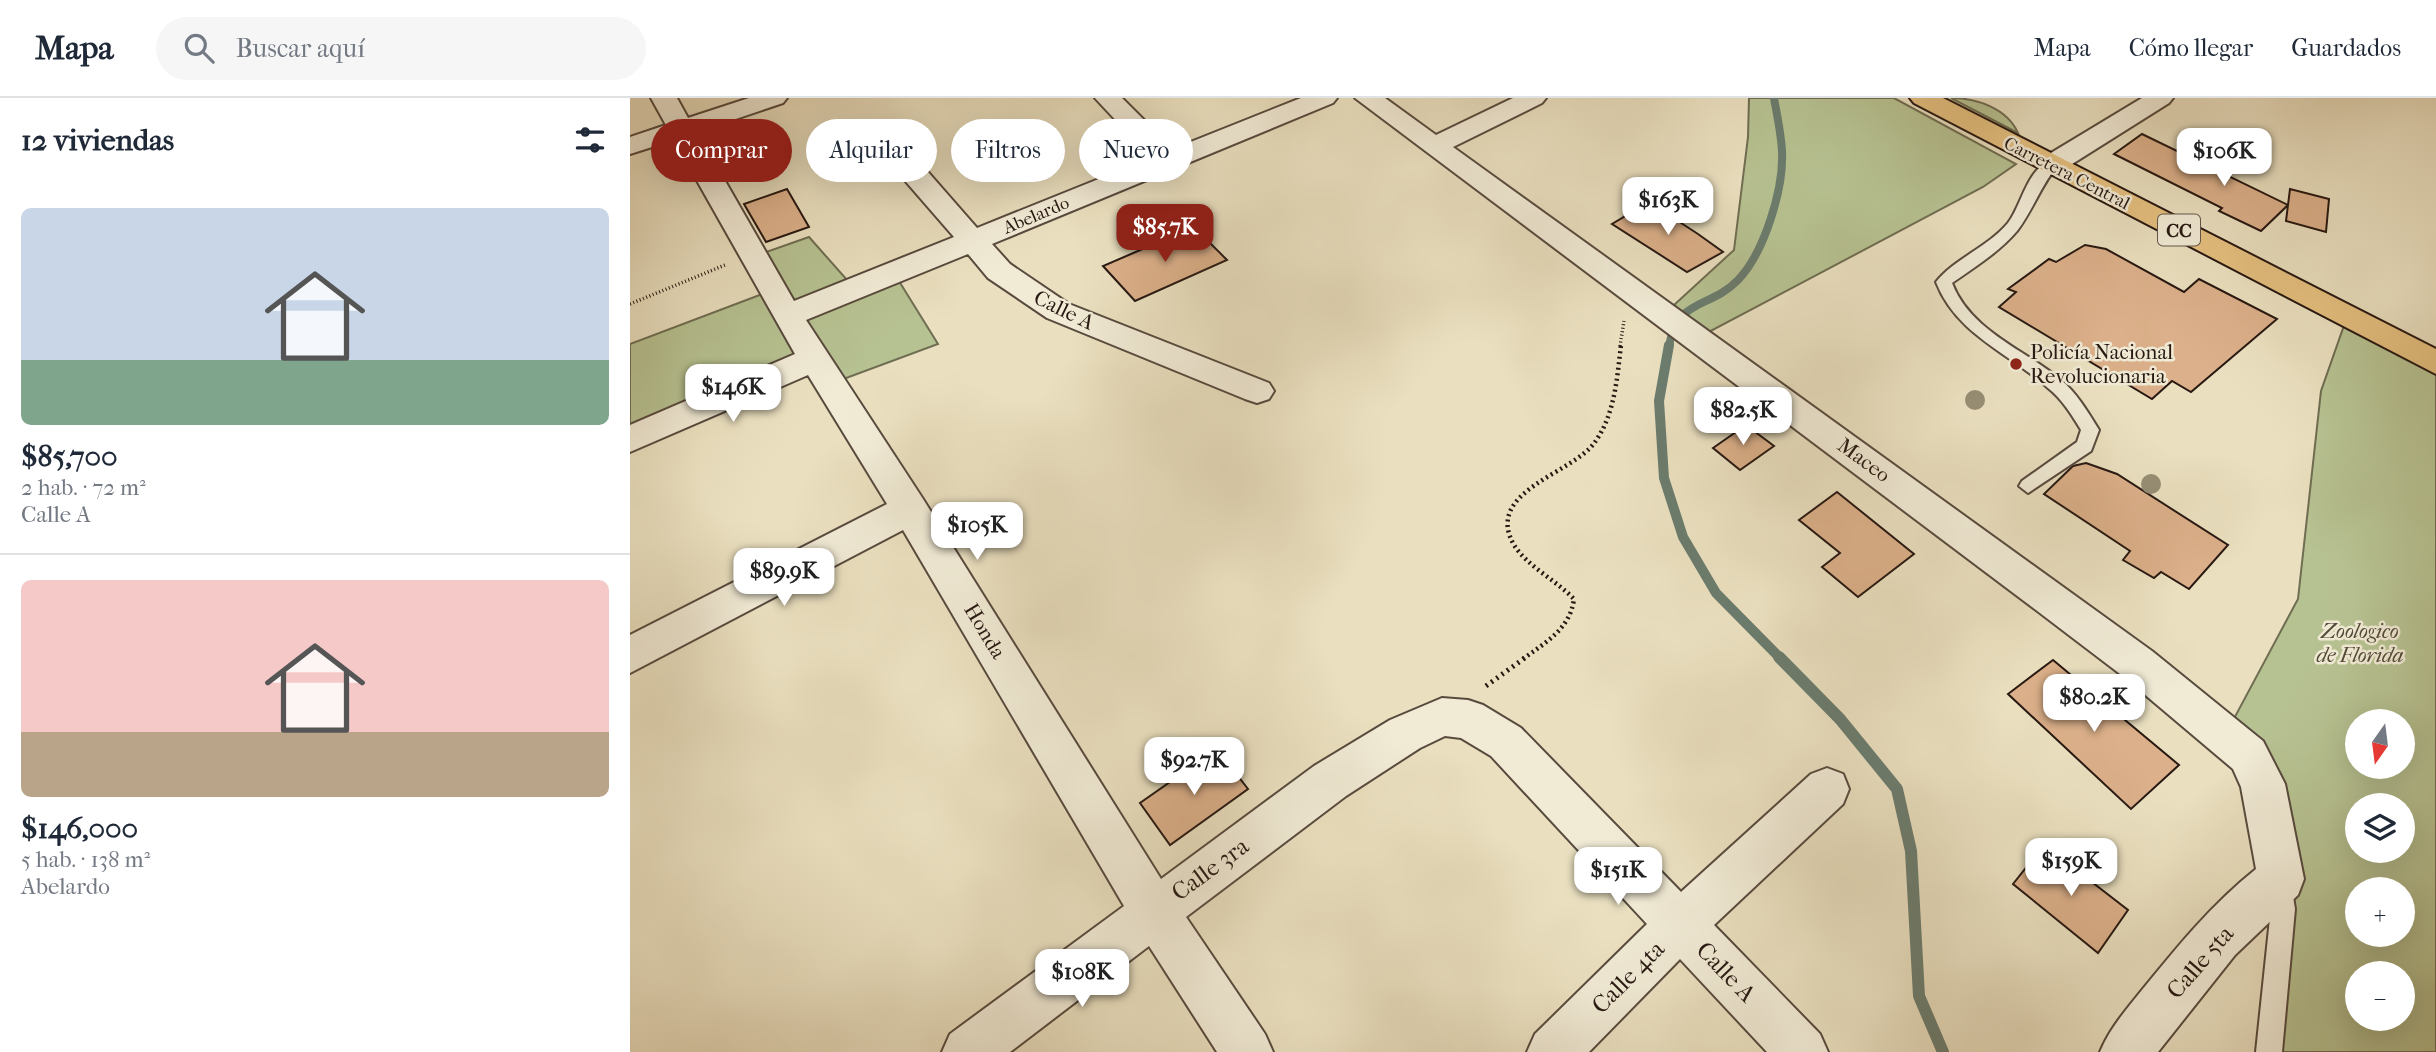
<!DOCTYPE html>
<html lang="es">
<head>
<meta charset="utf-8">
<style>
	body { margin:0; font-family:"IM FELL French Canon",serif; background:#f6f6f7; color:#1f2937; height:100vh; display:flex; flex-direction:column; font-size:26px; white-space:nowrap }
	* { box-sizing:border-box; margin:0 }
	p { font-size:23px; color:#747a83 }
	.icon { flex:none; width:38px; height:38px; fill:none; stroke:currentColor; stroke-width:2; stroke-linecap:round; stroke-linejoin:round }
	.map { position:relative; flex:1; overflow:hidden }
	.drawer { display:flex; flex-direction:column; background:#fff; width:630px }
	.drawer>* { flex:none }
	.top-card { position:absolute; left:21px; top:21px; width:665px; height:63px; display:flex; gap:14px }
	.needle { width:46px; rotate:194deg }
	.tools { position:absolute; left:1715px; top:611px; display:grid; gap:14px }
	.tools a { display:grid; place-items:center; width:70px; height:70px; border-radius:50%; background:#fff; box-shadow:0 7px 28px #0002; font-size:35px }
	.price { position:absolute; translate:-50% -60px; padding:0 16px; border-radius:14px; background:#fff; color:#222; font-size:23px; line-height:46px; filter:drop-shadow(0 2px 4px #0008) }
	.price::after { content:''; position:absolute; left:50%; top:42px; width:21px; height:16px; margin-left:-10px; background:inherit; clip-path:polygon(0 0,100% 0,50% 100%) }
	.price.selected { background:#8f2418; color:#fff }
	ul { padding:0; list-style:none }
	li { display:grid; align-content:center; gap:14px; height:371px; padding:0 21px }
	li+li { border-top:2px solid #e0e1e3 }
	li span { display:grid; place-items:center; height:217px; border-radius:10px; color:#555 }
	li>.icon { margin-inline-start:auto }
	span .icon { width:126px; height:126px; fill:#fffc; stroke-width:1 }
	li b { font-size:30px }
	h2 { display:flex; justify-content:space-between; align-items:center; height:84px; padding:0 21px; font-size:30px }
	.chip { padding:0 24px; border-radius:32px; background:#fff; box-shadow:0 7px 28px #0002; font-size:24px; line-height:63px }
	.chip.selected { background:#8f2418; color:#fff }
	header { display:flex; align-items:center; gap:42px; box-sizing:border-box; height:98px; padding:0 35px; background:#fff; border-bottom:2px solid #e0e1e3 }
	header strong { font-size:33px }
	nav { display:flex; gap:38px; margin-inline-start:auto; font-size:24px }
	.search { width:490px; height:63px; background:#f6f6f7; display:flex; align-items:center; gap:18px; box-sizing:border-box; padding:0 24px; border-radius:38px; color:#747a83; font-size:26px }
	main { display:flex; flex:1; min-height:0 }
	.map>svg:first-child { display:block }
</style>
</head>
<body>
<header>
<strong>Mapa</strong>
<div class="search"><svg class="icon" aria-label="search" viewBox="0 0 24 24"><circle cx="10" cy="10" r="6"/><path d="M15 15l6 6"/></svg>Buscar aquí</div>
<nav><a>Mapa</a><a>Cómo llegar</a><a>Guardados</a></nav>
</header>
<main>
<section class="drawer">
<h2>12 viviendas<svg class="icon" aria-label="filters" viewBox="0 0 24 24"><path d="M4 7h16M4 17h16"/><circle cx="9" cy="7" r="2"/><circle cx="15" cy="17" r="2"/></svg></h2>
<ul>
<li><span style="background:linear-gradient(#c9d6e8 70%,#7fa58c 0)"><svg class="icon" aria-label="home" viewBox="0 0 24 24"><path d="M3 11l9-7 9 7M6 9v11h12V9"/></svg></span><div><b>$85,700</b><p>2 hab. · 72 m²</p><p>Calle A</p></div></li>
<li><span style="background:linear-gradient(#f6c9c9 70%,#b9a48a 0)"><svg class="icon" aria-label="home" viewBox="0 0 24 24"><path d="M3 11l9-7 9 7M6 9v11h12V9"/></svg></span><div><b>$146,000</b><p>5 hab. · 138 m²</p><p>Abelardo</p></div></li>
</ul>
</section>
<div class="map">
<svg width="1806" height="954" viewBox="0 0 1806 954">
	<rect width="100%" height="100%" fill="#eae0c0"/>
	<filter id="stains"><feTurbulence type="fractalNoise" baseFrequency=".00286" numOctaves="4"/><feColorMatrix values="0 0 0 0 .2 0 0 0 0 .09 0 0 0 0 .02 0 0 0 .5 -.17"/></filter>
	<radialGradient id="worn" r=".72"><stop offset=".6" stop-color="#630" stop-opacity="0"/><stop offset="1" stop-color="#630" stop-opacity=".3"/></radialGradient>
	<!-- green -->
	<g fill="#b7c292" stroke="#6f6d52" stroke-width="2" fill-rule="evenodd">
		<polygon points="1119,0 1264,0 1386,66 1353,89 1075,236 1044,207 1104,152 1118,39"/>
		<path d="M1321 0C1346 0 1377 10 1388 35Z"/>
		<polygon points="179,139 217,182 264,175 308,246 200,286 184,261 0,341 0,246 135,195 119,160"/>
		<path d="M1717 219 1806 265V954H1639L1653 811 1600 628 1668 501 1691 293ZM1727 623H1773V668H1727ZM1727 707H1773V752H1727ZM1727 791H1773V836H1727ZM1727 875H1773V920H1727Z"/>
	</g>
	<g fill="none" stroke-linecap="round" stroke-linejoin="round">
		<!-- stream-far2 -->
		<path stroke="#6b7c6e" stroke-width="8" d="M1039 248C1047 200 1080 211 1108 182 1134 155 1154 91 1152 53 1151 35 1147 17 1144 0"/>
		<!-- stream-far1 -->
		<polyline stroke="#6b7c6e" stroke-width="10" points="1039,247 1029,303 1034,380 1053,439 1086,495 1151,561"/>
		<!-- stream -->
		<polyline stroke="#6b7c6e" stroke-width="12" points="1149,559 1210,621 1267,691 1281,753 1289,898 1313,954"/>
	</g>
	<!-- building -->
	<g fill="#dbb08a" stroke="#271812" stroke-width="2">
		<polygon points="1512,36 1658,107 1660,91 1699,101 1696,134 1656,123 1658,107 1631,133 1589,113 1592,110 1484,56"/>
		<polygon points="157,91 179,129 136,144 114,106"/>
		<polygon points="1019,104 1068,136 1093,154 1057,174 982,126"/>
		<polygon points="564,129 597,162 505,203 473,168"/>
		<polygon points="1455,147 1476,151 1554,194 1569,181 1647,221 1561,294 1542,283 1522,301 1369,209 1386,194 1378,191 1419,161 1426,164"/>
		<polygon points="1116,327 1144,348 1110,372 1083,350"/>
		<polygon points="1456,365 1487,376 1598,447 1559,491 1531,474 1524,480 1493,462 1500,453 1414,396 1443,368"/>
		<polygon points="1207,394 1284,456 1228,499 1192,469 1210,455 1169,422"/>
		<polygon points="1423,562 1549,667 1501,711 1378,596"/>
		<polygon points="587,651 618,691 540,747 510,705"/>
		<polygon points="1414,747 1498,812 1468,855 1383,786"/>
	</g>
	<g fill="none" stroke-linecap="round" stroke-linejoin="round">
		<!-- lane casing -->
		<g stroke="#584a3e" stroke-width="4">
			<g id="lane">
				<path d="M1421 63 1428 67C1411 87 1403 112 1387 133 1369 154 1345 169 1322 185 1340 232 1393 251 1430 281 1446 294 1458 314 1469 332L1461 353 1398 395 1389 388 1392 383 1447 344 1451 332C1442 317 1432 301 1418 290 1379 255 1326 236 1306 184 1324 161 1358 149 1378 125 1392 107 1397 70 1421 63Z"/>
				<polygon points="1652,776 1660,780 1665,811 1652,954 1626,954 1641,811 1640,788 1644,780"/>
			</g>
		</g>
		<!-- street casing -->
		<g stroke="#584a3e" stroke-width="4">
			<g id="street">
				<polygon points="21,0 47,0 58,20 119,0 157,0 153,5 67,34 164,203 324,139 271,78 267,72 271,66 291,66 347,130 521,60 465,0 492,0 543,51 671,0 707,0 703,5 362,146 380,166 439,206 639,285 644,293 639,301 627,305 615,301 417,220 358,180 338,156 176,222 293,401 531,781 684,668 760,622 812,600 838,602 853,607 891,630 1051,794 1181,676 1197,670 1213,676 1219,691 1213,706 1084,827 1190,936 1198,954 1137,954 1050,861 959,954 897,954 905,936 1017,826 861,658 831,640 815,638 790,650 716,698 556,819 635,936 643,954 587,954 519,848 380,954 312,954 320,936 494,808 273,432 0,575 0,537 257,406 178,277 0,354 0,327 165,256 44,42 0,56 0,39 36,27"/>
				<path d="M725 0H755L806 37 883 0H916L912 5 823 49 1522 553 1633 643 1655 686 1674 781 1668 797 1605 857 1528 954H1470C1480 930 1496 912 1512 892 1547 849 1582 806 1626 771L1611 689 1603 671 1494 579 1406 512Z"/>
				<polygon points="1512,0 1543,0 1539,5 1431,73 1411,73 1407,67 1411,61"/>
			</g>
		</g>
		<!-- highway casing -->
		<g stroke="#271812" stroke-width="4">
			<polygon id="highway" points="1280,0 1313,0 1806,251 1806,276 1284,5"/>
		</g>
		<!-- path-far2 -->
		<g stroke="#271812" stroke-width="3.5" stroke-dasharray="1 2.5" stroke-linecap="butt">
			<polyline points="0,206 95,167"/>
			<polyline points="990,248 994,223"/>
		</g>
		<!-- path-far1 -->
		<path stroke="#271812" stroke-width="4.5" stroke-dasharray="2 3.5" stroke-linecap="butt" d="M893 561C916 544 940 531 944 501 927 483 897 468 884 447 853 393 943 376 965 344 985 316 987 280 991 247"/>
		<!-- path -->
		<polyline stroke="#271812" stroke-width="5" stroke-dasharray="2 4.5" stroke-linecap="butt" points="856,588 896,559"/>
		<!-- lane -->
		<use href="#lane" fill="#f1ebd6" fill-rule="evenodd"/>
		<!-- street -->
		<use href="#street" fill="#f1ebd6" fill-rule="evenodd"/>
		<!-- highway -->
		<use href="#highway" fill="#e5c080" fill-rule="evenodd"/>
	</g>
	<!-- trees -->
	<g fill="#968e75">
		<circle cx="1345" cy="302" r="10"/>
		<circle cx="1521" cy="386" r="10"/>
	</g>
	<!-- markers -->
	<circle fill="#8f2418" stroke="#f1ebd6" stroke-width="2.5" cx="1386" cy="266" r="7"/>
	<g text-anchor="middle" stroke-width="5" stroke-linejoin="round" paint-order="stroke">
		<!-- far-street labels -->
		<g font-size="18" fill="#271812" stroke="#f1ebd6">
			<text transform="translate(1437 75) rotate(27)" y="6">Carretera Central</text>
			<text transform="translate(406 117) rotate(-23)" y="6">Abelardo</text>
		</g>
		<!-- shield labels -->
		<rect fill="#f1ebd6" stroke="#64574d" stroke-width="2" x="1528" y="116.5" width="42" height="31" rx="5"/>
		<g font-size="19" font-weight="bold" fill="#271812">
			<text x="1549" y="139">CC</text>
		</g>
		<!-- street labels -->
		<g font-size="21" fill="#271812" stroke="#f1ebd6">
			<text transform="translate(434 212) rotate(26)" y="7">Calle A</text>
			<text transform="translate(1234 362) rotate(36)" y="7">Maceo</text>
			<text transform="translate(355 533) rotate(59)" y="7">Honda</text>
		</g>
		<!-- poi labels -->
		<g font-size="21" fill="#271812" stroke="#f1ebd6" text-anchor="start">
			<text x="1400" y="261">Policía Nacional<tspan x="1400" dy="24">Revolucionaria</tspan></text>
		</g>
		<!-- park labels -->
		<g font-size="21" font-style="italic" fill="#524b38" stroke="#f1ebd6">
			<text x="1730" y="540">Zoologico<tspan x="1730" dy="24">de Florida</tspan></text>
		</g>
		<!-- near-street labels -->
		<g font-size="24" fill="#271812" stroke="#f1ebd6">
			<text transform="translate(580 771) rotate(-36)" y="8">Calle 3ra</text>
			<text transform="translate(1570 864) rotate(-49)" y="8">Calle 5ta</text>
			<text transform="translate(1096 874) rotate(46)" y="8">Calle A</text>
			<text transform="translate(998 879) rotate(-45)" y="8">Calle 4ta</text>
		</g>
	</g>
	<rect width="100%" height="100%" filter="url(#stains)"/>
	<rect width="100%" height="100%" fill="url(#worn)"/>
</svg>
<div class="tools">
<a><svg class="needle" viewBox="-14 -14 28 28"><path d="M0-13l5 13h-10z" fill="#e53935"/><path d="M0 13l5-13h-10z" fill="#747a83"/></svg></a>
<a><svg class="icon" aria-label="layers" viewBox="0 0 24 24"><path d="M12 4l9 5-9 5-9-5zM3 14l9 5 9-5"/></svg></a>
<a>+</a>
<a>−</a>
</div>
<b class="price" style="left:1594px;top:90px">$106K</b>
<b class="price" style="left:1038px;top:139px">$163K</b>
<b class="price selected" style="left:535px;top:166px">$85.7K</b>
<b class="price" style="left:103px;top:326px">$146K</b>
<b class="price" style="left:1113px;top:349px">$82.5K</b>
<b class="price" style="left:347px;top:464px">$105K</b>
<b class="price" style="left:154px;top:510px">$89.9K</b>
<b class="price" style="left:1464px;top:636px">$80.2K</b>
<b class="price" style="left:564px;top:699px">$92.7K</b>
<b class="price" style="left:1441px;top:800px">$159K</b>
<b class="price" style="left:988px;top:809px">$151K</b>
<b class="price" style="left:452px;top:911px">$108K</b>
<div class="top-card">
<a class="chip selected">Comprar</a>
<a class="chip">Alquilar</a>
<a class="chip">Filtros</a>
<a class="chip">Nuevo</a>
</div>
</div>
</main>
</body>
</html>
